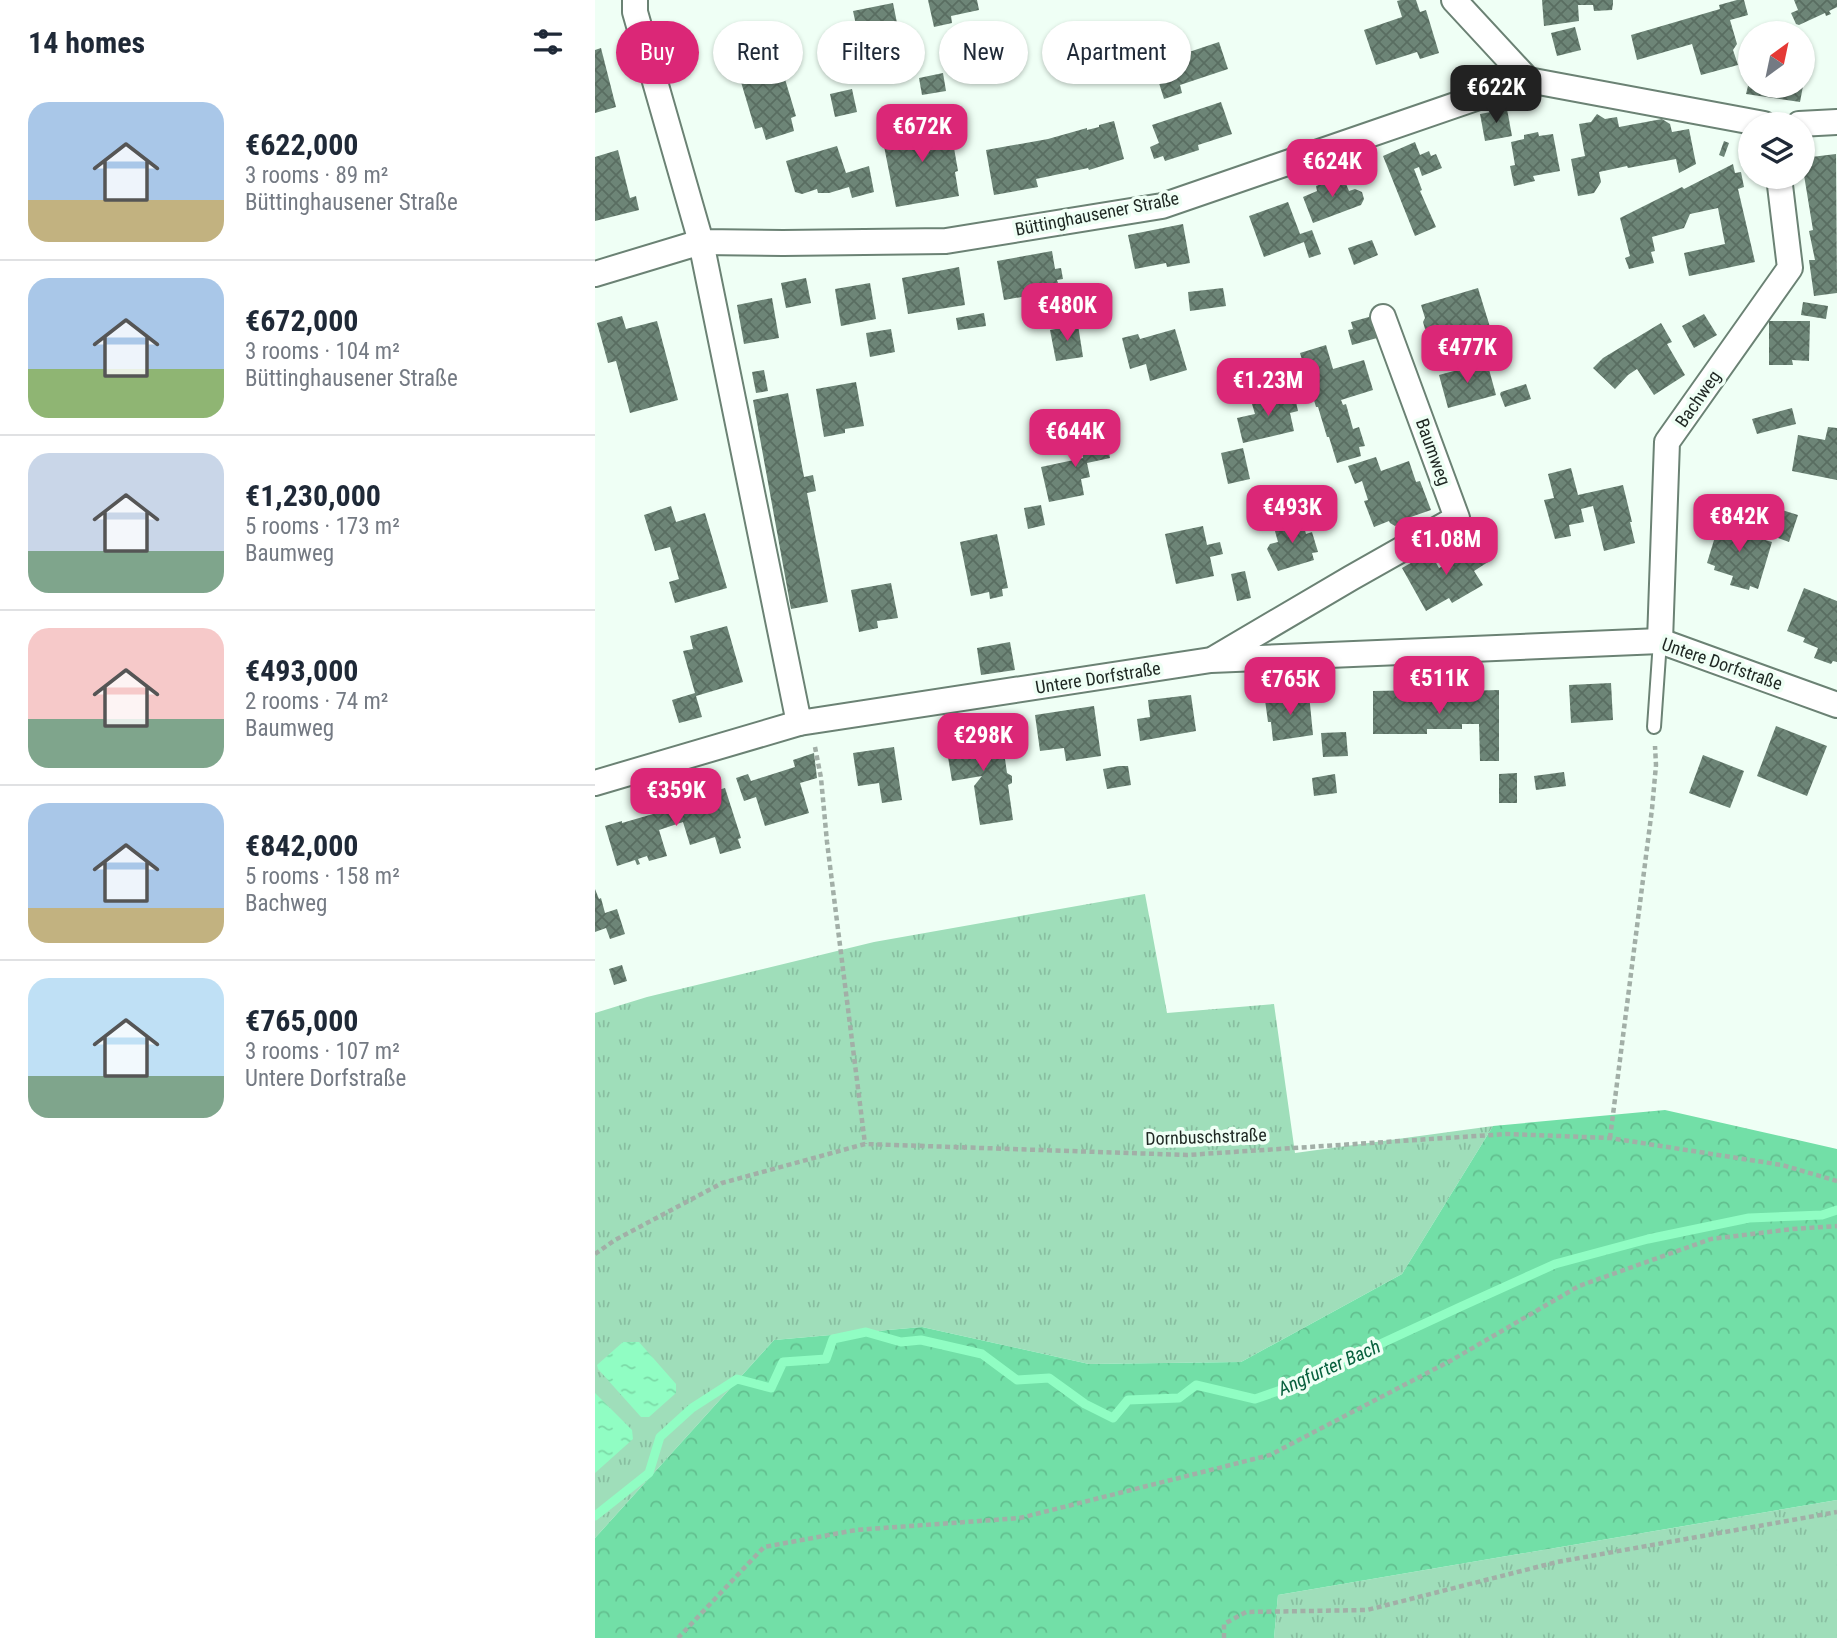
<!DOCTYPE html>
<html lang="en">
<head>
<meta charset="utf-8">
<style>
	body { margin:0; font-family:"Roboto Condensed",sans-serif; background:#f2f2f3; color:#1f2937; height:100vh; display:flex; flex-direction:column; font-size:26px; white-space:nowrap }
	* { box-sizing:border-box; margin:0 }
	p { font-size:23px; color:#747a83 }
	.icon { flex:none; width:38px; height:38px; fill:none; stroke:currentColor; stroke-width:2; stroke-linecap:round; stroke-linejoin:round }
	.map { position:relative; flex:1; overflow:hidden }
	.details { display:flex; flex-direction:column; background:#fff; width:595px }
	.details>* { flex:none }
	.guide { position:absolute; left:21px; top:21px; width:665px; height:63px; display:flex; gap:14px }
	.needle { width:46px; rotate:33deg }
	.controls { position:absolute; left:1143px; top:21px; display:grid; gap:14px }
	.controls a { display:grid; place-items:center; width:77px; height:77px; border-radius:50%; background:#fff; box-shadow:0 2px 5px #0004; font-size:35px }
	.price { position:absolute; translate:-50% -60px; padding:0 16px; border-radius:14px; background:#db2777; color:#fff; font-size:23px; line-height:46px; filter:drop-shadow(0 2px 4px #0008) }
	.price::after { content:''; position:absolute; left:50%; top:42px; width:21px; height:16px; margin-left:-10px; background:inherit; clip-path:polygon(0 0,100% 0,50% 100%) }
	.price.current { background:#222; color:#fff }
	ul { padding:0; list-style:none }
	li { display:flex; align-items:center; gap:21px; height:175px; padding:0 28px }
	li+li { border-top:2px solid #e0e1e3 }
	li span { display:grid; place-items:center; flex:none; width:196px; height:140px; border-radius:21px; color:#555 }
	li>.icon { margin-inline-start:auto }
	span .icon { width:84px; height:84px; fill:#fffc; stroke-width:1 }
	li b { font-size:30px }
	h2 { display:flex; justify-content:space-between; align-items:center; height:84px; padding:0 28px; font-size:30px }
	.pill { padding:0 24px; border-radius:32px; background:#fff; box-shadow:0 2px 5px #0004; font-size:24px; line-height:63px }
	.pill.current { background:#db2777; color:#fff }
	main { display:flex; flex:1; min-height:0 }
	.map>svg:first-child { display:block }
</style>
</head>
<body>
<main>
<section class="details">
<h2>14 homes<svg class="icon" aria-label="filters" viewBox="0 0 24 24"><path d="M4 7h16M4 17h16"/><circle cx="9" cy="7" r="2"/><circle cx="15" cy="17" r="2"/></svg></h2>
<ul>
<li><span style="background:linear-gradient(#a9c7e8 70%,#c2b280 0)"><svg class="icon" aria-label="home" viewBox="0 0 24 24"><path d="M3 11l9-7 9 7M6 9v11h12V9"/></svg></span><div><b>€622,000</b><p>3 rooms · 89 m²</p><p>Büttinghausener Straße</p></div></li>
<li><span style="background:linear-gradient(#a9c7e8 65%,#8fb573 0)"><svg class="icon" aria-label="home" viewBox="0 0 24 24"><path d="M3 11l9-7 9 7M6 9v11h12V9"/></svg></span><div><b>€672,000</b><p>3 rooms · 104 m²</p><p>Büttinghausener Straße</p></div></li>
<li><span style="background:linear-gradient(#c9d6e8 70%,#7fa58c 0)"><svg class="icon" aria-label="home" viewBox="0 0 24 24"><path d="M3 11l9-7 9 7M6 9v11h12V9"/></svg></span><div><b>€1,230,000</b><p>5 rooms · 173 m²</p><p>Baumweg</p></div></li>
<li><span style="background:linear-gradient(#f6c9c9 65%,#7fa58c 0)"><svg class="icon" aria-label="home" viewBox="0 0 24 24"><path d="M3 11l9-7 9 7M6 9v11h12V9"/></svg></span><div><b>€493,000</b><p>2 rooms · 74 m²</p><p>Baumweg</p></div></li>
<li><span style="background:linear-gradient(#a9c7e8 75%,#c2b280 0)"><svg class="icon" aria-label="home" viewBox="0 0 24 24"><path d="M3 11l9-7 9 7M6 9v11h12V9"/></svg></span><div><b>€842,000</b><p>5 rooms · 158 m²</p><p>Bachweg</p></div></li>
<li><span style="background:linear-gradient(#bfe0f5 70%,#7fa58c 0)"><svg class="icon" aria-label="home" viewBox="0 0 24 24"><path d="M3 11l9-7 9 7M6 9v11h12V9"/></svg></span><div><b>€765,000</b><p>3 rooms · 107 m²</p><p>Untere Dorfstraße</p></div></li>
</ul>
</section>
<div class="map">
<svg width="1242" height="1638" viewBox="0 0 1242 1638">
	<defs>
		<pattern id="grass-tufts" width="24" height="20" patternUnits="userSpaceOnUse" patternTransform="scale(1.75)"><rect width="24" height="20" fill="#9fdeba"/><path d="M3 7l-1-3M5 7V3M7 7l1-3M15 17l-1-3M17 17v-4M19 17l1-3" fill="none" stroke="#88bea0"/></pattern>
		<pattern id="forest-crowns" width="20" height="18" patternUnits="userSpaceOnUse" patternTransform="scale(1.75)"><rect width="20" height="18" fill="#72dfa7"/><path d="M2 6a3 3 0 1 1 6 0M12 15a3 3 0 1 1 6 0" fill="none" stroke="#62bf8f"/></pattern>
		<pattern id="water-ripples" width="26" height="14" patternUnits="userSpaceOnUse" patternTransform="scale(1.75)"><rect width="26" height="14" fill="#90fdc3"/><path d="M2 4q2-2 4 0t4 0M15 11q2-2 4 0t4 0" fill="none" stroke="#7cd9a7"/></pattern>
		<pattern id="building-cross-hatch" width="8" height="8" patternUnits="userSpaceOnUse" patternTransform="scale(1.75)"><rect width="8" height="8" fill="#6d8577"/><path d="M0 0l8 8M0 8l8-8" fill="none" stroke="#596d61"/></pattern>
	</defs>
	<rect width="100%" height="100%" fill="#effff5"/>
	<!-- grass -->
	<g fill="url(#grass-tufts)">
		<polygon points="550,894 572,1013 679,1004 700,1153 898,1126 807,1274 646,1362 494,1364 327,1327 179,1340 0,1538 0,1013 52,997 279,942"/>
		<polygon points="1242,1500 1242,1638 679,1638 683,1595"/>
	</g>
	<!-- forest -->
	<polygon fill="url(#forest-crowns)" points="1070,1110 1242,1149 1242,1500 683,1595 679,1638 0,1638 0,1538 179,1340 327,1327 494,1364 646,1362 807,1274 898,1126"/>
	<!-- water -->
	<g fill="url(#water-ripples)">
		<polygon points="28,1342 44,1342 81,1384 81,1393 54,1417 46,1417 3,1369 2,1365"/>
		<polygon points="0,1393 37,1430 38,1439 0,1473"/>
	</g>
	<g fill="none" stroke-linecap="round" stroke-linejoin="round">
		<!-- stream -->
		<polyline stroke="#90fdc3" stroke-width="9" points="0,1516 54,1473 65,1437 97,1408 142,1379 176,1388 188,1362 231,1359 238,1339 271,1332 306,1342 326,1340 387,1354 422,1380 454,1378 490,1404 518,1418 533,1400 584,1398 601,1385 660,1399 686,1390 865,1307 960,1264 1053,1239 1154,1218 1227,1215 1242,1210"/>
	</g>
	<!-- building -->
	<g fill="url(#building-cross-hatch)">
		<polygon points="333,0 382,0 384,10 356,16 357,23 339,27"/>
		<polygon points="806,0 821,0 825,12 831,10 844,53 825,59 822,52 781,65 769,30 807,17 802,1"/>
		<polygon points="947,0 1018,0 1018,4 1017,10 999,11 998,5 983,5 984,21 949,26"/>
		<polygon points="1142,0 1149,0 1153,15 1135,20 1142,44 1138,50 1143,65 1106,75 1097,44 1042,60 1036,35 1125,9 1124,5"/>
		<polygon points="1199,0 1242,0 1242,7 1234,11 1236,14 1231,16 1230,13 1204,25 1201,24 1196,13 1203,10"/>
		<polygon points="298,3 307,48 268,57 258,11"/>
		<polygon points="980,27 986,50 962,56 956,33"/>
		<polygon points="624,42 633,69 585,85 587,93 569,99 558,64"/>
		<polygon points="6,48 21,107 0,113 0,50"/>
		<polygon points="187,69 201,116 196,118 199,131 171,140 167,127 160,129 146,82"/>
		<polygon points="348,73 351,91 327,95 324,78"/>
		<polygon points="1153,86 1208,86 1205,102 1151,94"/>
		<polygon points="257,89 262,112 240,117 235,94"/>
		<polygon points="626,102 637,134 603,145 604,150 570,161 568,156 559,159 555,147 564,143 557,125"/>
		<polygon points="912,109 917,136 890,141 885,114"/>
		<polygon points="1002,114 1010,119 1022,117 1024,127 1067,119 1075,124 1077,132 1094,129 1101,164 1084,173 1081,159 1033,168 1032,166 1004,172 1006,182 999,193 983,196 976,159 990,156 984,124 996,122"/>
		<polygon points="519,121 529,159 494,170 493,168 441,179 443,187 399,195 391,150 453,139 492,128 492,130 504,127 504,125"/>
		<polygon points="321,123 322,130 355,125 363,171 360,172 364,196 301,207 287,136 304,134 303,126"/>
		<polygon points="943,132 944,136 958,134 965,171 938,176 940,181 919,186 915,166 920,165 916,142 929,139 929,135"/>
		<polygon points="1129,141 1134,143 1129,157 1124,155"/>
		<polygon points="820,142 825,155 834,151 836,156 841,154 847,168 827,176 824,167 819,169 827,190 825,191 841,227 820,236 788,156"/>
		<polygon points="242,146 251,173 274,166 279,192 257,198 254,187 234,193 223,193 222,189 207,194 200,192 191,161"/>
		<polygon points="23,150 35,198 41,196 44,210 0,221 0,157"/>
		<polygon points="1241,154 1242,293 1219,296 1214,260 1220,260 1214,231 1218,230 1208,169 1208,158"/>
		<polygon points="1138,164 1140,173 1146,172 1149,187 1143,189 1160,262 1094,276 1089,253 1130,244 1123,208 1095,214 1089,228 1057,237 1060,251 1056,252 1059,263 1034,269 1030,258 1035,256 1025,218 1087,187 1089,189"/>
		<polygon points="746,172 754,191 760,189 767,192 769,199 766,205 718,223 708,197 722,191 721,186 738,179 737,175"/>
		<polygon points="693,202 705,234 717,230 726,254 714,258 709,242 669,257 654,216"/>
		<polygon points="588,224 595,263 572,267 571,263 540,269 533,235"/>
		<polygon points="777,240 783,255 759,265 753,248"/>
		<polygon points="457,251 460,269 466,268 468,279 462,280 463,283 430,289 432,296 409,300 402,261"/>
		<polygon points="364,267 370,305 313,314 307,278"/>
		<polygon points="211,278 216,303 191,308 186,283"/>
		<polygon points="275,283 281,319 246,326 240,289"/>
		<polygon points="628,288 631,306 595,311 593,292"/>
		<polygon points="883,288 895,327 838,344 834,331 830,329 828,322 830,318 826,305"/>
		<polygon points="177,298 184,338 149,344 142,305"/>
		<polygon points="1208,302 1233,306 1231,319 1206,315"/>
		<polygon points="389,313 391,326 363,330 361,318"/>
		<polygon points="1109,314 1122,335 1099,348 1087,326"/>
		<polygon points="781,315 782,338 757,345 753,330 758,329 756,322"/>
		<polygon points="27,316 31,329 62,321 83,400 35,413 21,361 13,363 2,323"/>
		<polygon points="1174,321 1215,321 1214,361 1197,360 1198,365 1174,365"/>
		<polygon points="1066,323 1077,342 1072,344 1090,375 1059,395 1042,369 1033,375 1020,389 998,368 1008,358"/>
		<polygon points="483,325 488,357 461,361 455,330"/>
		<polygon points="296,329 300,352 275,357 271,333"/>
		<polygon points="580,329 592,370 555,381 551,364 535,369 527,338 543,334 545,339"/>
		<polygon points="731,345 738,369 769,360 778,390 746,400 748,405 751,404 758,429 764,427 770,446 764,447 766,456 742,463 734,437 732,437 723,407 721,407 705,353"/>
		<polygon points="892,362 901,395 853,408 844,375"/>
		<polygon points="169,370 173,391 161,393 157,372"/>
		<polygon points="261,382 269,426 250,429 250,433 229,437 221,389"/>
		<polygon points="931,384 936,399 910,407 905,394 906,392"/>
		<polygon points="675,389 681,392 682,398 691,396 693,404 701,402 703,411 695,413 699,431 648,443 642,418 660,414 657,404 666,402 665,396 668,391"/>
		<polygon points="193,393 209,477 218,475 221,491 212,493 233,602 196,609 158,400"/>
		<polygon points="1197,408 1201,424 1162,434 1157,419"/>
		<polygon points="1233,427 1242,428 1242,480 1197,471 1203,435 1230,440"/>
		<polygon points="510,431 515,458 492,463 495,477 486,479 489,495 454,502 446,467 488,458 484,436"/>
		<polygon points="648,448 655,479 633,484 626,453"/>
		<polygon points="781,457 786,471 814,461 821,482 825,481 836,510 810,519 807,523 800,526 795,523 794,521 779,527 769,501 773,500 767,481 760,484 753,466"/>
		<polygon points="976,468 983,495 1028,485 1037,522 1035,522 1040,543 1009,551 998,506 986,509 989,522 974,525 976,536 960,539 949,500 959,498 953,474"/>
		<polygon points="446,505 450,525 433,529 429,508"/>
		<polygon points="76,506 81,522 110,513 132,588 80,603 74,582 84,579 75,547 60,551 49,515"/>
		<polygon points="1181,508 1203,515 1194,542 1183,538 1187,526 1176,522"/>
		<polygon points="706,516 711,534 717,532 723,552 717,553 719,560 683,571 672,549 675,544 683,542 678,524"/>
		<polygon points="1126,517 1153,525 1150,534 1177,542 1163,589 1155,586 1154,590 1135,585 1138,576 1119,570 1120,566 1112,563"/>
		<polygon points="608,526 612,545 625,542 628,554 615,557 619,576 581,584 570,534"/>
		<polygon points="402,534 413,588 407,589 408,596 395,599 394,592 376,596 365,542"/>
		<polygon points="881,541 893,562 879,571 888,585 857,603 854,598 831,611 807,568 835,552 844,568 869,554 866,550"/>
		<polygon points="650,571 656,598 642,601 636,574"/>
		<polygon points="296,583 303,618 282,621 283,628 264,632 256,590"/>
		<polygon points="1209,588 1242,601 1242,662 1238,661 1236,664 1219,658 1223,648 1208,642 1210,638 1192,631"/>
		<polygon points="132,626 148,682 101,696 107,717 84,723 77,700 100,693 88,651 98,649 95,636"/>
		<polygon points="415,642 420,670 386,675 382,648"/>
		<polygon points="1016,683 1018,720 976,723 974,685"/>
		<polygon points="832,690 832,701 865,701 865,691 904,690 904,761 885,761 884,724 867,724 867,729 832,729 832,734 778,734 778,691"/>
		<polygon points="714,694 718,735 678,741 676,722 673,722 670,700"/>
		<polygon points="596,695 601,731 545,741 542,719 555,717 553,700"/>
		<polygon points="499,706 506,756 471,761 469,748 445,751 440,715"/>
		<polygon points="1181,726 1232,746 1212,796 1162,776"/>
		<polygon points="406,731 412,773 417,776 417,783 413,785 418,820 385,825 379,786 387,776 357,781 350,739"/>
		<polygon points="751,732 753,756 728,757 726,733"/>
		<polygon points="299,747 307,800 287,803 284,783 263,786 258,753"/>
		<polygon points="219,753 222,778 205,783 214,813 170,826 161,797 149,801 141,778 153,774 156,781 200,767 198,760"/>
		<polygon points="1108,755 1149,771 1135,808 1094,793"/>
		<polygon points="524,766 533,766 536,785 512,789 508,769"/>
		<polygon points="969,772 971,786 941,790 939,776"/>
		<polygon points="922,773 922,803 904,803 904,774"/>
		<polygon points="740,774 742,793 719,796 717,778"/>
		<polygon points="130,788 146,838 143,839 146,848 125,854 120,837 95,845 88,822 64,830 72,856 54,861 52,856 43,859 45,864 42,865 40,860 22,866 10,826 27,821 27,823 58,814 56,808 82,800 83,802"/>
		<polygon points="0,889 4,899 6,898 10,913 22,909 30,934 15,939 11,928 0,932"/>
		<polygon points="27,965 32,981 19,985 14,969"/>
	</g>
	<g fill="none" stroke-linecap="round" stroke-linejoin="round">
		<!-- service casing -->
		<g stroke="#6b8274" stroke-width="16">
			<polyline id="service" points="1059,727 1065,641"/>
		</g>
		<!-- minor casing -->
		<g stroke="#6b8274" stroke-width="28">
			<g id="minor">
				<polyline points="40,0 40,12 106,242 188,243 351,241 567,206 933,80 1169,124"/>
				<polyline points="859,0 933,80"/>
				<polyline points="1204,124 1242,122"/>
				<polyline points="0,274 106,242 204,723 616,660 1065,641 1242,705"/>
				<polyline points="1065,641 1072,442 1195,268 1184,177"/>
				<polyline points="620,658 756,578 862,518 788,317"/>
				<polyline points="0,783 204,723"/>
			</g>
		</g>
		<!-- path -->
		<g stroke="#a2afa7" stroke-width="4.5" stroke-dasharray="5 3.5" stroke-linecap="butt">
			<polyline points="220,747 226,778 232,842 270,1144"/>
			<polyline points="1015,1138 1057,809 1061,765 1060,746"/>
			<polyline points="0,1254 20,1240 127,1183 270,1144 592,1155 912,1134 1015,1138 1187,1165 1242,1181"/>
			<polyline points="83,1638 169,1547 261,1530 425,1518 675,1455 857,1360 984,1286 1116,1239 1198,1229 1242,1226"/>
			<polyline points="629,1638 629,1624 651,1612 772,1610 962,1562 1242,1512"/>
		</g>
		<!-- service -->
		<use href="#service" stroke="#fff" stroke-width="12"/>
		<!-- minor -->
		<use href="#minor" stroke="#fff" stroke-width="24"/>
	</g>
	<g text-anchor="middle" stroke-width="7" stroke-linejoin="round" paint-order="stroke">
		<!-- street labels -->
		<g font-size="18" fill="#1e2722" stroke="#effff5">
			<text transform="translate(502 214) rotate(-11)" y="6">Büttinghausener Straße</text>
			<text transform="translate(1103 399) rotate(-55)" y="6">Bachweg</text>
			<text transform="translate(838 452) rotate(70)" y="6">Baumweg</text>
			<text transform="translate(1127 664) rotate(19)" y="6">Untere Dorfstraße</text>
			<text transform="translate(503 678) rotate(-9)" y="6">Untere Dorfstraße</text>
			<text transform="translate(611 1137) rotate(-2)" y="6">Dornbuschstraße</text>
		</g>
		<!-- water labels -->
		<g font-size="19" font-style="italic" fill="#07603d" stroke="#effff5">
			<text transform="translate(734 1367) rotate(-24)" y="7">Angfurter Bach</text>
		</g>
	</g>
</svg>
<div class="controls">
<a><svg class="needle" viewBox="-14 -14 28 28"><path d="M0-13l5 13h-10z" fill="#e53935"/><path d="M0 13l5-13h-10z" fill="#747a83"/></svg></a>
<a><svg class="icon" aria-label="layers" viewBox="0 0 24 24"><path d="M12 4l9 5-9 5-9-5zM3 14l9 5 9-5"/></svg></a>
</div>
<b class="price current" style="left:901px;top:125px">€622K</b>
<b class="price" style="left:327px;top:164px">€672K</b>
<b class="price" style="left:737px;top:199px">€624K</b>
<b class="price" style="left:472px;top:343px">€480K</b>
<b class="price" style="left:872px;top:385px">€477K</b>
<b class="price" style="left:673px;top:418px">€1.23M</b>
<b class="price" style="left:480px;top:469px">€644K</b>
<b class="price" style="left:697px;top:545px">€493K</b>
<b class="price" style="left:1144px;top:554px">€842K</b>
<b class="price" style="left:851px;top:577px">€1.08M</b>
<b class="price" style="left:844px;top:716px">€511K</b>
<b class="price" style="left:695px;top:717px">€765K</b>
<b class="price" style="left:388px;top:773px">€298K</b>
<b class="price" style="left:81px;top:828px">€359K</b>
<div class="guide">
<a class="pill current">Buy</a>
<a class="pill">Rent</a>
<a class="pill">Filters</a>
<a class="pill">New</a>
<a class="pill">Apartment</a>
</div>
</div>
</main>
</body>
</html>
